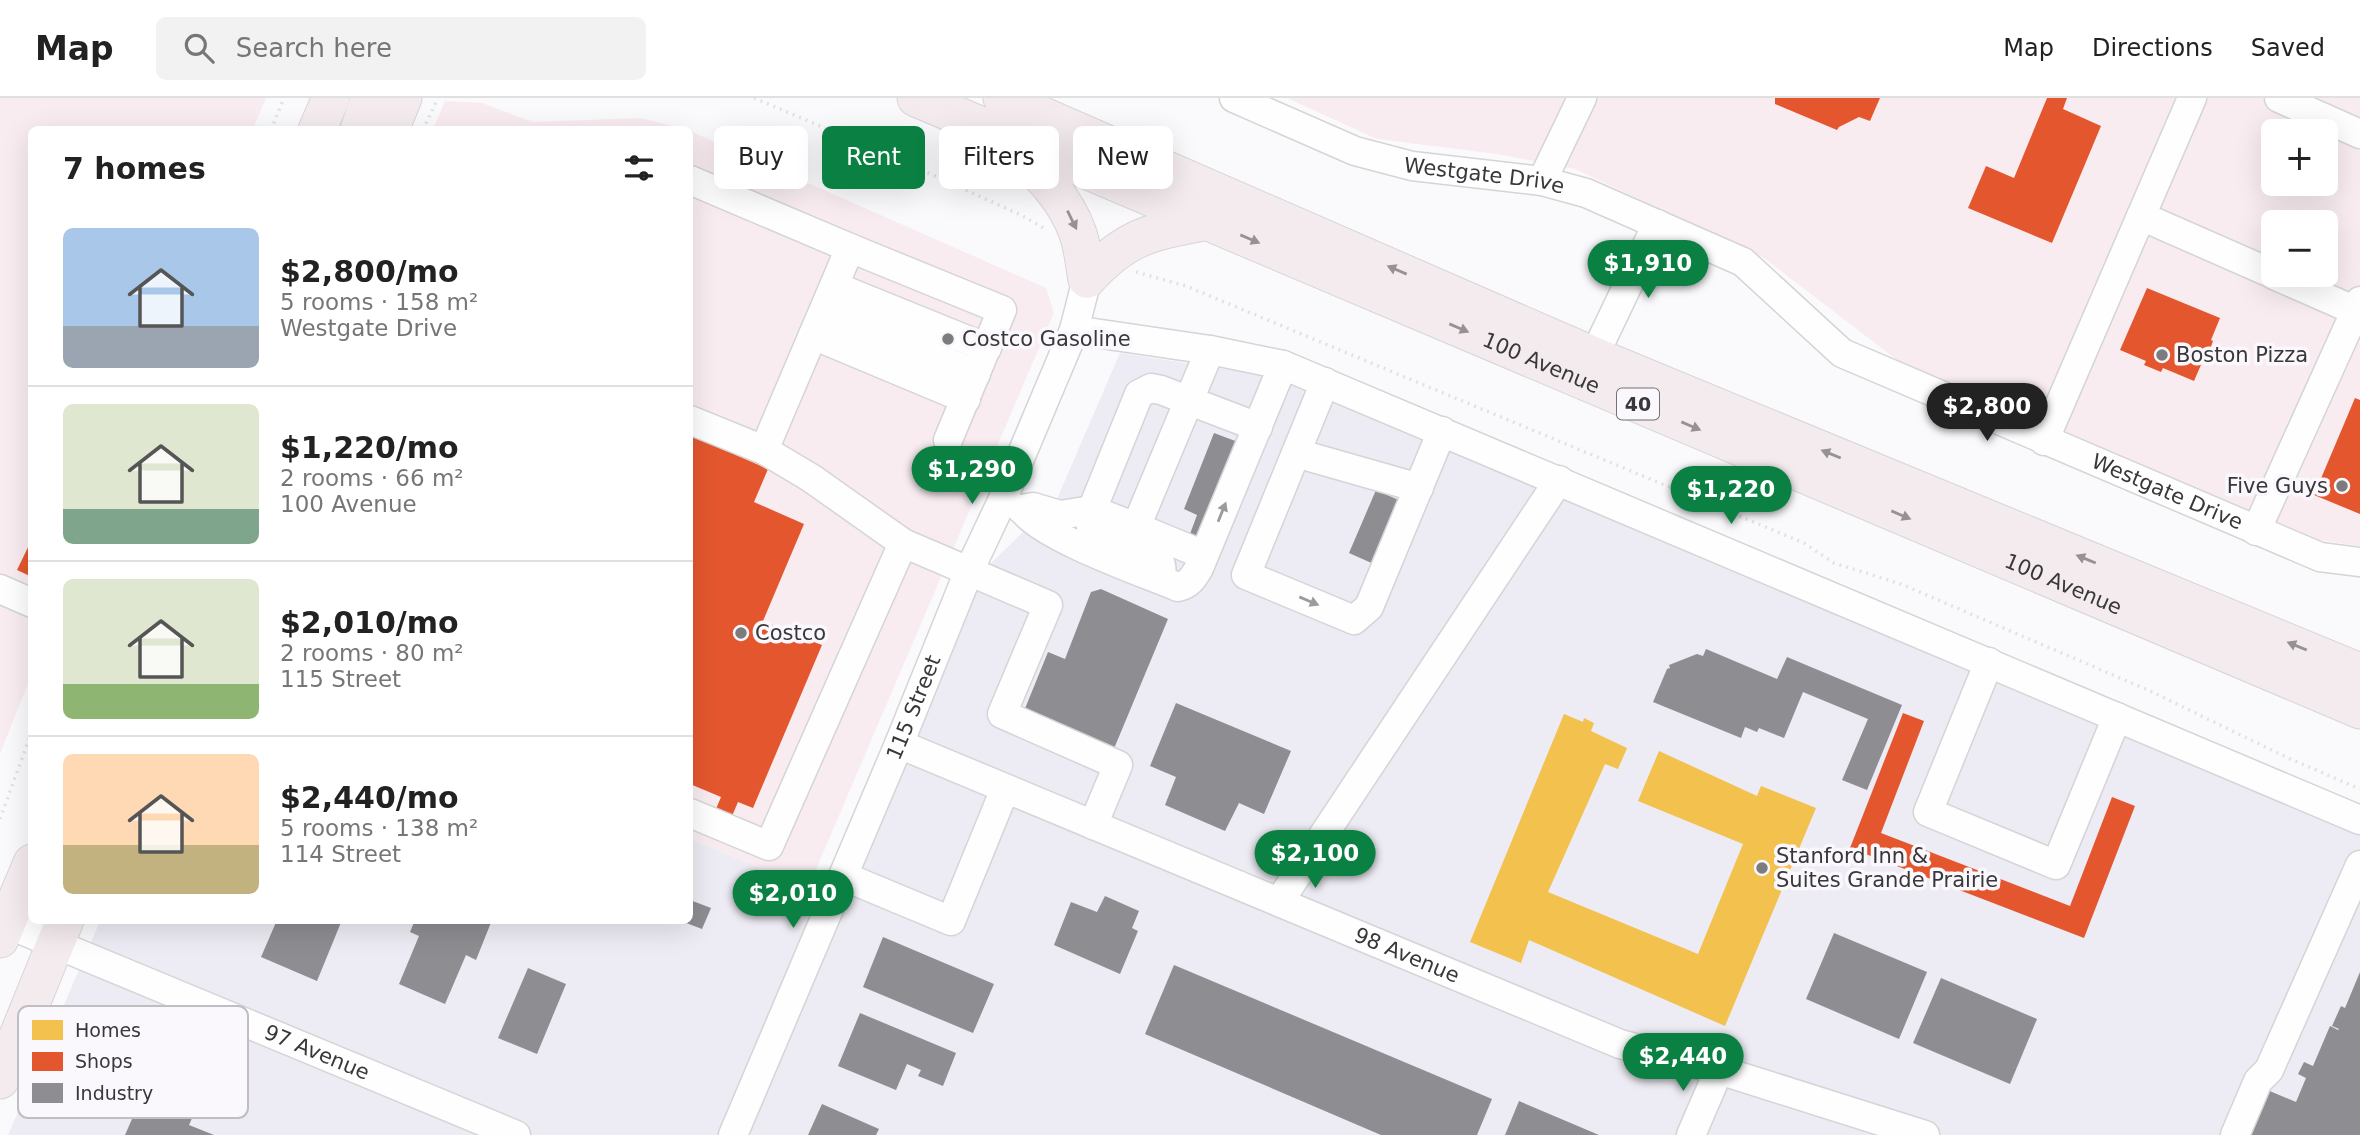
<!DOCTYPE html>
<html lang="en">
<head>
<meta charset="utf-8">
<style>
	body { margin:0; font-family:"DejaVu Sans",sans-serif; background:#f2f2f2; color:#222; height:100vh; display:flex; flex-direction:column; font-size:26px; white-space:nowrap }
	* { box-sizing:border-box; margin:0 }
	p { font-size:23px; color:#767676 }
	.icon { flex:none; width:38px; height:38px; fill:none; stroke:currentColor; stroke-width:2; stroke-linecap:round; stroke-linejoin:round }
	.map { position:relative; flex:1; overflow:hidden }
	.panel { position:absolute; left:28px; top:28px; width:665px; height:798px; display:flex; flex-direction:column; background:#fff; border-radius:10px; box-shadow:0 7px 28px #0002 }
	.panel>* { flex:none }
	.hud { position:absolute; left:714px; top:28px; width:665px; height:63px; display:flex; gap:14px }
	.tools { position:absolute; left:2261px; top:21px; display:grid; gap:14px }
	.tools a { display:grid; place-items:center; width:77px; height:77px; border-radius:10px; background:#fff; box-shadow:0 7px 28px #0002; font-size:35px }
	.price { position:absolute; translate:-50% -60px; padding:0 16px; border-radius:24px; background:#0b8043; color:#fff; font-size:23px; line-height:46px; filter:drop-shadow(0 2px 4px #0008) }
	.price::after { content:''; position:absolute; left:50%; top:42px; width:21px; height:16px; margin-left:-10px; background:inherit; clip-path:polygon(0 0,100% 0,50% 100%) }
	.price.current { background:#222; color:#fff }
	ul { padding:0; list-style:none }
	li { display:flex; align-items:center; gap:21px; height:175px; padding:0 35px }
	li+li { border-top:2px solid #e0e0e0 }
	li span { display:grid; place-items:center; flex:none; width:196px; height:140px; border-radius:10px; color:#555 }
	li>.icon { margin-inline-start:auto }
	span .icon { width:84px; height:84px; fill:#fffc; stroke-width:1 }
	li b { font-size:30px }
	h2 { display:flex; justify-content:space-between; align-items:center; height:84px; padding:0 35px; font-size:30px }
	.chip { padding:0 24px; border-radius:10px; background:#fff; box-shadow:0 7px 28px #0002; font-size:24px; line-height:63px }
	.chip.current { background:#0b8043; color:#fff }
	header { display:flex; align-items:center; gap:42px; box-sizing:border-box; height:98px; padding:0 35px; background:#fff; border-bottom:2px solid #e0e0e0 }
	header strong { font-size:33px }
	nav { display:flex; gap:38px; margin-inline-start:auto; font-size:24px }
	.search { width:490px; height:63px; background:#f2f2f2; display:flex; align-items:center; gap:18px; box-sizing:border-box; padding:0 24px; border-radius:10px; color:#767676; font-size:26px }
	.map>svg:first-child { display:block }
</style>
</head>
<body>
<header>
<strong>Map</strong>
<div class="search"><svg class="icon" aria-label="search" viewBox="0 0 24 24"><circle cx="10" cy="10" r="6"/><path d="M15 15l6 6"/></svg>Search here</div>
<nav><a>Map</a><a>Directions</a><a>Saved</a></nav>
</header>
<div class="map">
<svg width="2360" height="1037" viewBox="0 0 2360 1037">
	<rect width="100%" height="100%" fill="#faf9fc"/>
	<!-- commercial -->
	<g fill="#f8ecf0" fill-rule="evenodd">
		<polygon points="0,0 266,0 253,31 32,32 31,578 0,656"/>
		<path d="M1287 0H2360V448L2319 442 1901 265 1764 160 1575 71 1497 56 1377 41ZM2273 33H2326V86H2273ZM2273 124H2326V177H2273Z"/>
		<polygon points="445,3 482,5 533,24 641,20 685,31 433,31"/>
		<polygon points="690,33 1046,190 1054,215 808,790 690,741"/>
	</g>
	<!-- built -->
	<polygon fill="#edebf3" points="1120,255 1271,278 2360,738 2360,1037 8,1037 100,823 690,822 690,741 808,790 847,809 986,470 1057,401"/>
	<!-- homes -->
	<polygon fill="#f2c14e" points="1564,616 1583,624 1584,620 1594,625 1591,633 1627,650 1618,671 1605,666 1548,794 1698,856 1743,746 1638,703 1659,653 1757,698 1761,688 1816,710 1725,928 1529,842 1521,865 1470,844"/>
	<!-- shops -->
	<g fill="#e4572e">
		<polygon points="1775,0 1880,0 1870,23 1859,19 1839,29 1837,32 1775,6"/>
		<polygon points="2047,0 2067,0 2063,11 2101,28 2052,145 1968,110 1986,68 2014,80"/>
		<polygon points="2147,190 2220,220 2211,242 2213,243 2209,254 2207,253 2194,283 2163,270 2161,274 2144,267 2146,263 2120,252"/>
		<polygon points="2355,300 2360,302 2360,416 2314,397"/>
		<polygon points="690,337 768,371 754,404 804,426 763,523 822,547 753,710 738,704 732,718 716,711 721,699 690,686"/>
		<polygon points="32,441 32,479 17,472"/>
		<polygon points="1903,615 1924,623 1881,735 2070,808 2112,699 2135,708 2084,840 1850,750"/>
	</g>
	<!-- industry -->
	<g fill="#8d8d92">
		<polygon points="1214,335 1246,347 1207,443 1190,436 1197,417 1184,411"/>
		<polygon points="1376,392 1403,404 1376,467 1349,455"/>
		<polygon points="1101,491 1168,521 1113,653 1024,613 1048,554 1065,561 1091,494"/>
		<polygon points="1706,551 1777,581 1787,559 1902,607 1867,692 1842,682 1868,621 1803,594 1784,640 1759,630 1757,634 1745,629 1741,640 1653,604 1667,571 1670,570 1669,567 1697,556 1703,558"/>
		<polygon points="1176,605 1291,653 1264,716 1239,705 1225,733 1165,707 1176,679 1150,668"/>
		<polygon points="1105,798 1139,813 1132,830 1138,833 1120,876 1054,847 1071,804 1097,814"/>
		<polygon points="690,802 711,810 702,831 681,823 690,822"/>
		<polygon points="277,822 342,822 317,883 261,859"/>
		<polygon points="415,822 492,822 476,862 466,857 445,906 399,886 419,838 410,834"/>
		<polygon points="1834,835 1927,874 1899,941 1806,901"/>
		<polygon points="883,839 994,886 973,935 863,889"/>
		<polygon points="1174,867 1492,1001 1477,1037 1381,1037 1145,936"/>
		<polygon points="528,870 566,886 537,956 498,940"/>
		<polygon points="2360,874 2360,1037 2245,1037 2265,991 2296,1004 2306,980 2298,976 2304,964 2313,968 2330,928 2338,932 2339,931 2332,928 2341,908 2345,910"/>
		<polygon points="1941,880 2037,921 2010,986 1913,945"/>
		<polygon points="860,915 956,955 943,988 918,978 921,972 907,966 896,992 838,968"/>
		<polygon points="153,980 201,1000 189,1027 214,1037 125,1037 139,1005 143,1005"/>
		<polygon points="1519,1003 1599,1037 1505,1037"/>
		<polygon points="822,1006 879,1031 876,1037 808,1037"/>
	</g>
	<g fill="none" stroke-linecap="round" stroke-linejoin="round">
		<!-- minor casing -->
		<g stroke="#d5d4d6" stroke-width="31">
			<g id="minor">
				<path id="s1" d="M1234 0 1355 53 1412 68 1542 83 1586 95 1743 164 1842 255 2320 459 2360 464"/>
				<polyline points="2279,0 2360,36"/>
				<polyline points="690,82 850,150 764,352"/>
				<polyline points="1542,83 1582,0"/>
				<polyline points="2141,118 2273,176"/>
				<polyline points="850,150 1002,212 948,342"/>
				<polyline points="2274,177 2356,213"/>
				<polyline points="834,188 987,250"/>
				<polyline points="824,213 976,276"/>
				<polyline points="1074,232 1210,252 1283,267 2360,722"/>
				<polyline points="813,237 966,301"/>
				<polyline points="1210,252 1136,429 1092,412 1139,296 1151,290 1161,292 1258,329"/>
				<polyline points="1594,258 1657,126"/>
				<polyline points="1325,284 1246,477 1354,522 1369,509 1442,333"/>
				<polyline points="690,322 764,352 811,380 903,445"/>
				<polyline points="2044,343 2192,0"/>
				<polyline points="1296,355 1419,390"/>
				<polyline points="1021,411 1033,409 1060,417 1092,412 1091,431"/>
				<path d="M1022 411C1041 439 1142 474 1178 489 1190 486 1193 480 1199 470L1283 267"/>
				<polyline points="1136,429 1204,457"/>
				<polyline points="2256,433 2360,203"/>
				<path d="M1102 439C1111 443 1121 448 1130 450 1140 452 1132 449 1142 450 1157 453 1165 467 1160 481"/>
				<polyline points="0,491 32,505"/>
				<polyline points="1989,564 1928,714 2056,767 2117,619"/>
				<path id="s2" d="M899 646 1620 946 1719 972 1925 1037"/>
				<polyline points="690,715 769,748 903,445 1048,507 1002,616 1118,667 1093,727"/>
				<polyline points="843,778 951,823 1005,691"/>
				<polyline points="1279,804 1559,382"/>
				<path id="s3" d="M0 823 516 1037"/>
				<path id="s4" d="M733 1037 899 646 969 473 1002 403 1074 232 1087 181"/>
				<polyline points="1691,1037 1719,972"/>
				<polyline points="2235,1037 2258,983 2269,972 2360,767"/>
			</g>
		</g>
		<!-- major casing -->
		<g stroke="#d6d5d7" stroke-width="39">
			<g id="major">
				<path id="s5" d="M916 0 2360 612"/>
				<polyline points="1002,0 1594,258 2360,574"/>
				<polyline points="317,32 331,0"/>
				<polyline points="359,32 370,0"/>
				<polyline points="390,32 403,0"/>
				<path d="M1010 46C1036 72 1064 97 1077 133 1083 148 1084 166 1087 181"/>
				<path d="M1087 181C1127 137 1152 134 1208 123"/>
				<polyline points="0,841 32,765"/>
				<polyline points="0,982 65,822"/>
			</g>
		</g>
		<!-- path -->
		<g stroke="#e2e2e2" stroke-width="3.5" stroke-dasharray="2 5" stroke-linecap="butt">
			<polyline points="754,0 893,59 1023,118 1045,131"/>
			<polyline points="271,32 284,0"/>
			<polyline points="423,32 438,0"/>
			<polyline points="1136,174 1186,188 1804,445 1834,465 1901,486 2148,592 2286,659 2360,691"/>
			<polyline points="0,721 32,633"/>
		</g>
		<!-- minor -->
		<use href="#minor" stroke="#fefeff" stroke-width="28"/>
		<!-- major -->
		<use href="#major" stroke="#f4ebee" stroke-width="37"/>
	</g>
	<!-- one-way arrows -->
	<defs><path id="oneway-solid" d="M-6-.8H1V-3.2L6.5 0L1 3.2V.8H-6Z" transform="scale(1.75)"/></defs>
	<g fill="#969194">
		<use href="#oneway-solid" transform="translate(1072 122) rotate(64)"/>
		<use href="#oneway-solid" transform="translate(1250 141) rotate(23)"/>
		<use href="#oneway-solid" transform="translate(1397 172) rotate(-157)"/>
		<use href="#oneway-solid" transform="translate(1459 230) rotate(23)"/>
		<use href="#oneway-solid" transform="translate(1691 328) rotate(23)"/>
		<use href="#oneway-solid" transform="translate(1831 356) rotate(-158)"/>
		<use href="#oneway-solid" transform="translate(1901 417) rotate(23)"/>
		<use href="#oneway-solid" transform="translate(2086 461) rotate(-158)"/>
		<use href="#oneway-solid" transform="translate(2297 548) rotate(-158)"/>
	</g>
	<g fill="#9b9a9c">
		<use href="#oneway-solid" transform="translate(1222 414) rotate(-68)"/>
		<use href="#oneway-solid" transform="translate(1309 503) rotate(23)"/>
	</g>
	<!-- markers -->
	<g fill="#7c7b7d" stroke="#faf8fd" stroke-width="2.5">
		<circle cx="948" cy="241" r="7"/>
		<circle cx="2162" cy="257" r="7"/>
		<circle cx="2342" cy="388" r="7"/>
		<circle cx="741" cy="535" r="7"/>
		<circle cx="1762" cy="770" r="7"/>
	</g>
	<g text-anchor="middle" stroke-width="7" stroke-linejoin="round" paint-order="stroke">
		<!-- shield labels -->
		<rect fill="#faf8fd" stroke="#727174" stroke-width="2" x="1617" y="290.5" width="42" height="31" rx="5"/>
		<g font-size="19" font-weight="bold" fill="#383739">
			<text x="1638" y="313">40</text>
		</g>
		<!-- street labels -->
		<g font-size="21" fill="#383739" stroke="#faf8fd">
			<text dy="7" stroke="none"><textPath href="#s1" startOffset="264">Westgate Drive</textPath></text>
			<text dy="7" stroke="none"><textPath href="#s5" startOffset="679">100 Avenue</textPath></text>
			<text dy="7" stroke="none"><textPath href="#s1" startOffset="1027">Westgate Drive</textPath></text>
			<text dy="7" stroke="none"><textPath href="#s5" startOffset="1246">100 Avenue</textPath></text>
			<text dy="7" stroke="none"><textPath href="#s4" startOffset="464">115 Street</textPath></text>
			<text dy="7" stroke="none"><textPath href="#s2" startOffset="550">98 Avenue</textPath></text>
			<text dy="7" stroke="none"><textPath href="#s3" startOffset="343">97 Avenue</textPath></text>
		</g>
		<!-- poi labels -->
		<g font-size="21" fill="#383739" stroke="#faf8fd" text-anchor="start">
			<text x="962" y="248">Costco Gasoline</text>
			<text x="2176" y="264">Boston Pizza</text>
			<text x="2328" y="395" text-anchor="end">Five Guys</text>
			<text x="755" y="542">Costco</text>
			<text x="1776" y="765">Stanford Inn &amp;<tspan x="1776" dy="24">Suites Grande Prairie</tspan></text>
		</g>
	</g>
	<!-- legend -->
	<rect x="18" y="908" width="230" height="112" rx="10" fill="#faf8fd" stroke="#c0bec2" stroke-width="2"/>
	<rect x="32" y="922" width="31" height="20" fill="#f2c14e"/>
	<rect x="32" y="954" width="31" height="19" fill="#e4572e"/>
	<rect x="32" y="985" width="31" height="20" fill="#8d8d92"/>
	<g font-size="19" fill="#383739">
		<text x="75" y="939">Homes</text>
		<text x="75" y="970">Shops</text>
		<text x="75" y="1002">Industry</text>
	</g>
</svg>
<div class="tools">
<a>+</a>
<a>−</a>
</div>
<b class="price" style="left:1648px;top:202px">$1,910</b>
<b class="price current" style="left:1987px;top:345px">$2,800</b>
<b class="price" style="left:972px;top:408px">$1,290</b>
<b class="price" style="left:1731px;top:428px">$1,220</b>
<b class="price" style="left:1315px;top:792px">$2,100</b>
<b class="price" style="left:793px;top:832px">$2,010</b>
<b class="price" style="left:1683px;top:995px">$2,440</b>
<div class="hud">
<a class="chip">Buy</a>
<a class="chip current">Rent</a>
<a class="chip">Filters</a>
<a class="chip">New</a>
</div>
<section class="panel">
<h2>7 homes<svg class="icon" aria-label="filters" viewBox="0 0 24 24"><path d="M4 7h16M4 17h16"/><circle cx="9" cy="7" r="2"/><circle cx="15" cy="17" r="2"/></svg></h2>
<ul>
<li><span style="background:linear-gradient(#a9c7e8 70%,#9aa5b1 0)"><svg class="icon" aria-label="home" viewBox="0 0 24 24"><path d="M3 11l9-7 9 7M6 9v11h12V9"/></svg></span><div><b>$2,800/mo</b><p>5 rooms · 158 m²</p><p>Westgate Drive</p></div></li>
<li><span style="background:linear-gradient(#dfe7d0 75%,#7fa58c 0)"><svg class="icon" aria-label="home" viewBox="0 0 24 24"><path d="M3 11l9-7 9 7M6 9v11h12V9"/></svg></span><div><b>$1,220/mo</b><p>2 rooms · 66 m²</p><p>100 Avenue</p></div></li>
<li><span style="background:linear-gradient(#dfe7d0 75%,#8fb573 0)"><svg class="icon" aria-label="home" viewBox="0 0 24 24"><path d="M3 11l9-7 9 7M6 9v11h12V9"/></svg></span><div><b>$2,010/mo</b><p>2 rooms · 80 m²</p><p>115 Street</p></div></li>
<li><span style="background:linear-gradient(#ffd9b3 65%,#c2b280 0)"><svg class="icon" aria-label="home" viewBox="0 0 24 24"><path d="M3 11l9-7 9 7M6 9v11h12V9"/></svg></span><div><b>$2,440/mo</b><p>5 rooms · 138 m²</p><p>114 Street</p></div></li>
</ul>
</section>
</div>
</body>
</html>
